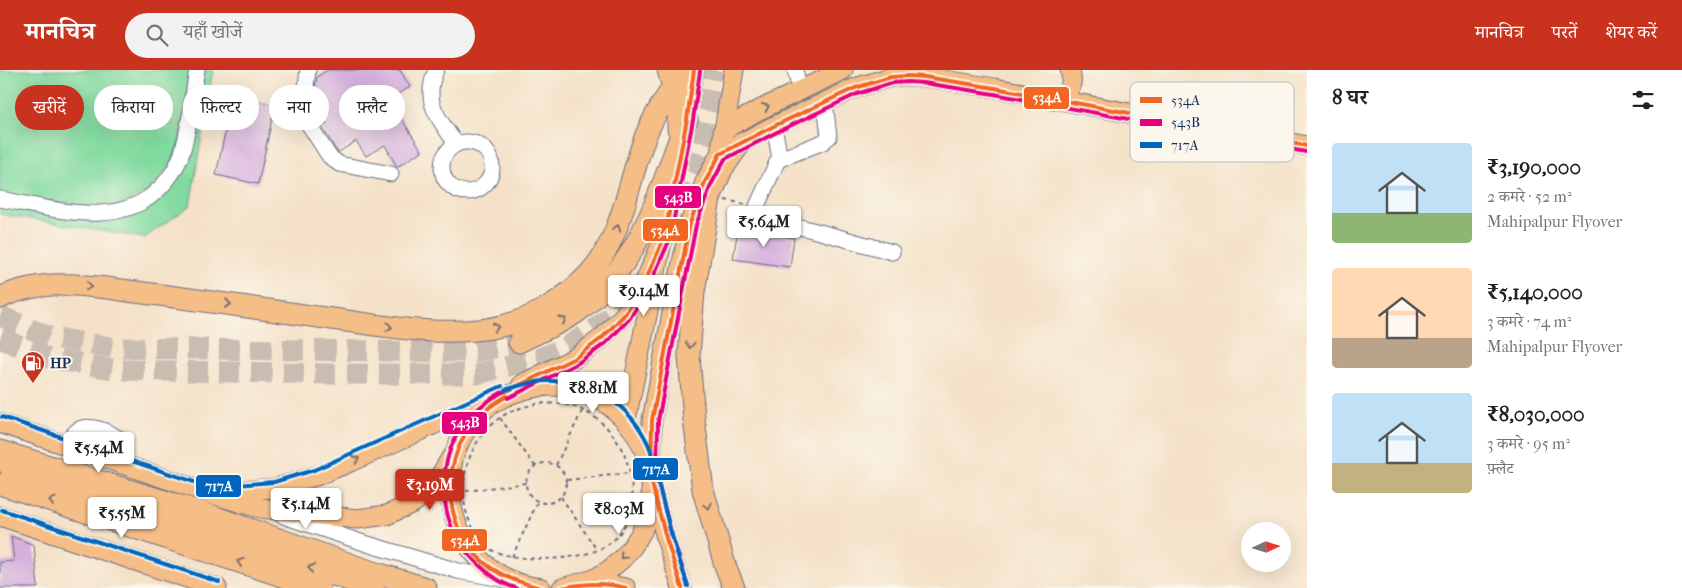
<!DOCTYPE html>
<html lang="hi">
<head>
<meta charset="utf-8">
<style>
	body { margin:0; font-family:"IM FELL French Canon","Noto Serif Devanagari",serif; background:#f2f2f2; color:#222; height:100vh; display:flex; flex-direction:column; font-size:19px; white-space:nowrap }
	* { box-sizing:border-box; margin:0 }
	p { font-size:16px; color:#767676 }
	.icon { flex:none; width:28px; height:28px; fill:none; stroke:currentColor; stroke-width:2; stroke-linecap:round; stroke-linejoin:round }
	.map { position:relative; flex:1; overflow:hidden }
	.drawer { display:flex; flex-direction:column; background:#fff; width:375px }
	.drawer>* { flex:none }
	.banner { position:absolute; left:15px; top:15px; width:475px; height:45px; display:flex; gap:10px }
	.needle { width:32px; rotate:86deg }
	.buttons { position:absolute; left:1241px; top:452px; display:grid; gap:10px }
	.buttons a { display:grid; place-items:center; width:50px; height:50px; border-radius:50%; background:#fff; box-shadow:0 5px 20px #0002; font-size:25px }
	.price { position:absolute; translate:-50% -42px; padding:0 11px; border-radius:5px; background:#fff; color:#222; font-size:16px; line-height:32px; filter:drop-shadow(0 1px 2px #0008) }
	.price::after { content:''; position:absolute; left:50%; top:30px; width:15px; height:11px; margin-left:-8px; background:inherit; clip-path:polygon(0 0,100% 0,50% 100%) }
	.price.active { background:#c8321e; color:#fff }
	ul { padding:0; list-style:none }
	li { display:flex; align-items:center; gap:15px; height:125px; padding:0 25px }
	li span { display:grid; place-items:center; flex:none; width:140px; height:100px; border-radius:5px; color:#555 }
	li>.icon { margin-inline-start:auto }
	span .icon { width:60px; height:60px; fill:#fffc; stroke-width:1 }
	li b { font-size:21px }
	h2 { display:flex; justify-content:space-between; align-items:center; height:60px; padding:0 25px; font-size:21px }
	.pill { padding:0 18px; border-radius:22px; background:#fff; box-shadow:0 5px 20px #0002; font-size:18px; line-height:45px }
	.pill.active { background:#c8321e; color:#fff }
	header { display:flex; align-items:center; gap:30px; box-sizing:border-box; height:70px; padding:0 25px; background:#c8321e; color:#fff }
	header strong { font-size:24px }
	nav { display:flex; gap:28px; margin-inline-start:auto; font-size:18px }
	.search { width:350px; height:45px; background:#f2f2f2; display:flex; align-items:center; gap:12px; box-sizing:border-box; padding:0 18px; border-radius:28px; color:#767676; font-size:19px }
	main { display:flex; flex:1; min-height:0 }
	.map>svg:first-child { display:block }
</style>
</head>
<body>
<header>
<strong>मानचित्र</strong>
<div class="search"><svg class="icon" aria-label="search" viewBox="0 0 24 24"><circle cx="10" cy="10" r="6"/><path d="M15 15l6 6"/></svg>यहाँ खोजें</div>
<nav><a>मानचित्र</a><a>परतें</a><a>शेयर करें</a></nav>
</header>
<main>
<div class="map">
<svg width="1307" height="518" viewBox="0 0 1307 518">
	<rect width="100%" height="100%" fill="#fbf7ec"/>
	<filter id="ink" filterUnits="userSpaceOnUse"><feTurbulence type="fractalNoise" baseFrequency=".02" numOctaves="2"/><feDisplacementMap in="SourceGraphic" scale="10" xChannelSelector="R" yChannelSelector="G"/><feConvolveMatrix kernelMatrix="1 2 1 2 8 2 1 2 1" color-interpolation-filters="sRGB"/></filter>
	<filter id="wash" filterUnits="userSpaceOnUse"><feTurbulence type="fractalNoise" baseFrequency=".0096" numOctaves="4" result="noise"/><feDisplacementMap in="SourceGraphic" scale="20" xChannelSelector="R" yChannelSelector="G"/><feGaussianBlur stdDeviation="1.12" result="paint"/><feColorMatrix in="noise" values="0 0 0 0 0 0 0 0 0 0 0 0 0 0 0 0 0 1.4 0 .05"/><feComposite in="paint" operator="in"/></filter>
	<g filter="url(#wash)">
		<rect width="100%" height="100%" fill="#f4e1c7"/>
		<!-- green -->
		<g fill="#81da9f" stroke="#4e847e">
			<polygon points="0,0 191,0 180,70 170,96 151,119 125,134 91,138 0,124"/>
			<polygon points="203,0 213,0 190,136 144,168 0,144 0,134 91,150 163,124"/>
		</g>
		<g id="blocks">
			<!-- building -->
			<g fill="#d6afdd">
				<polygon points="327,0 400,0 410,17 389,29 422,81 397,97 385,75 366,86 356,71 339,82 336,80 322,57 327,54 321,45 329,40 315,18 317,7"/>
				<polygon points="233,26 275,35 258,114 216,105"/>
				<polygon points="738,159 794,168 790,197 733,189"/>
				<polygon points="11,466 34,475 38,518 0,518 0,492 14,491"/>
			</g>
		</g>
	</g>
	<g filter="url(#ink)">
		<use href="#blocks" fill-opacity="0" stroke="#676d83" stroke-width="1"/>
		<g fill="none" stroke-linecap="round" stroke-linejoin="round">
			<!-- highway-tunnel -->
			<g stroke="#c9bdb2" stroke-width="21" stroke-dasharray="21 11" stroke-linecap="butt">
				<polyline points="665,161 678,137 699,83 715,0"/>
				<polyline points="0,246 50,267 116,278 476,282 519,272"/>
				<polyline points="0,268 47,288 118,300 335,304 477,304 540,288 567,277 597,257 616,242 626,228"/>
			</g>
			<!-- minor casing -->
			<g stroke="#676d83" stroke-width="17">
				<g id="minor">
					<polyline points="308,0 303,41 307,52 329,86 339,94 391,104"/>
					<path d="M436 0C422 33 439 48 456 74"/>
					<polyline points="795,0 800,21"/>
					<polyline points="825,32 829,67 823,72 780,89 777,92 757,136 757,143 760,147 820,162 892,182"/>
					<polyline points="774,56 780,89"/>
					<circle cx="467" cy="97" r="25"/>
					<path d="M0 129C51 138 119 161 160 118 169 109 176 99 181 86 190 59 192 28 197 0"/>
					<path d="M66 375C70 369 75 360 82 358 94 355 110 362 120 369V394"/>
					<polyline points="283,446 364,473 458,501 508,510"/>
				</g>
			</g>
			<!-- major casing -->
			<g stroke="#676d83" stroke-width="21">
				<g id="major">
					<polyline points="667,0 677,36 677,59"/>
					<path d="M1054 30C1069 25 1074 16 1070 0"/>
					<polyline points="723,60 757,41 843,0"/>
					<polyline points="684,63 694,0"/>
					<polyline points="728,80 774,56 855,18 891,7 908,6 925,7 995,18 1307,76"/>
					<polyline points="522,314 575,288 602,268 625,244 642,218 664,168"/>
					<polyline points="626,350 678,92"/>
					<polyline points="0,353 208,423 260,438 357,449 387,445 415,432 437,411 450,389"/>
					<polyline points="208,423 275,418 316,406 350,392 491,329"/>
					<polyline points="654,423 666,468 682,518"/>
					<polyline points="0,446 217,518"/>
					<polyline points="584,514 610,515 626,518"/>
					<path d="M541 518C428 504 418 347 524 320 545 314 567 315 587 323 617 336 639 360 648 392"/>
					<polyline points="562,518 594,509 609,500 622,489 633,476 642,461 648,444 651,427 652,350 672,243 690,153 705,112 720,84 734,0"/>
				</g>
			</g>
			<!-- highway casing -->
			<g stroke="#676d83" stroke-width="23">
				<g id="highway">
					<path d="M0 228C43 207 91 216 136 222 202 230 267 240 332 249 384 256 439 267 492 258 529 252 563 231 589 204 622 168 627 117 643 73 652 46 669 23 685 0"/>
					<path d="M519 272C538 262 560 254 577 242 642 194 659 120 687 49"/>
					<polyline points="0,381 201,442 370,501 426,518"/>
					<polyline points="9,396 55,416 374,518"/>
					<polyline points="0,414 319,518"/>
					<polyline points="734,518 725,495 703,420 694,349 689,286 694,222 710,128 722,99 740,74"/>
				</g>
			</g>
			<!-- path -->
			<g stroke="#676d83" stroke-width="2" stroke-dasharray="4 4" stroke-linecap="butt">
				<polyline points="725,130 745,134"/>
				<path d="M541 333C548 334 556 333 563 334 614 343 641 398 629 445 625 457 618 468 607 475 583 492 511 494 486 477 480 472 476 464 473 458 453 423 466 373 498 349 510 340 526 336 541 333Z"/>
				<polyline points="500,348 535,396"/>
				<circle cx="546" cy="413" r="20"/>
				<polyline points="556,395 582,341"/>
				<polyline points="567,410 630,403"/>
				<polyline points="466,421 526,413"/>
				<polyline points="561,427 597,480"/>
				<polyline points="512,487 538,431"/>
			</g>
			<!-- minor -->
			<use href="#minor" stroke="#fff" stroke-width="15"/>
			<!-- major -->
			<use href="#major" stroke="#f6be87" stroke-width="19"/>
			<!-- highway -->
			<use href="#highway" stroke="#f6be87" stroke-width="21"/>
			<!-- bus-1 casing -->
			<g stroke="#fbf7ec" stroke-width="8">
				<g id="bus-1">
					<polyline points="505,322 575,288 602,268 625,244 642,218 664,168 687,49 694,0"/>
					<path d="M507 326C493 334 478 344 469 358 439 404 445 465 491 498 507 509 523 513 541 518"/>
					<path d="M562 518C584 513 605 512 626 518"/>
					<polyline points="682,518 666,468 651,410 652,350 690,153 705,112 720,84 774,56 855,18 891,7 908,6 925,7 995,18 1307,76"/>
				</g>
			</g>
			<!-- bus-2 casing -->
			<g stroke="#fbf7ec" stroke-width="8">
				<g id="bus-2">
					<path d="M504 321C490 329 476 338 465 352 434 393 437 455 475 491 486 502 501 514 516 518"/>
					<polyline points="508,328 578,293 606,273 630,248 647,221 670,169 693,50 700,1"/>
					<polyline points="688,516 672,466 657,409 658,351 696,155 711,115 725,89 777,62 857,24 892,13 908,12 924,13 994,24 1306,82"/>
				</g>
			</g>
			<!-- bus-3 casing -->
			<g stroke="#fbf7ec" stroke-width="8">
				<g id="bus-3">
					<path d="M505 320C518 316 532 311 546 311 591 309 631 335 649 376 656 393 657 411 662 428 669 458 678 487 688 516"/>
					<polyline points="2,347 209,417 274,412 314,400 502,316"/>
					<polyline points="2,440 219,512"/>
				</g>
			</g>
			<!-- bus-1 -->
			<use href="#bus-1" stroke="#f26522" stroke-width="4"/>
			<!-- bus-2 -->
			<use href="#bus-2" stroke="#e5007d" stroke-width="4"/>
			<!-- bus-3 -->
			<use href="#bus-3" stroke="#0065bd" stroke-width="4"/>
		</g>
		<!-- one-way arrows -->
		<defs><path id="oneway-chevron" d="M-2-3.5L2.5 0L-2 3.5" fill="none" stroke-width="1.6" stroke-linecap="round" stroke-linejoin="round" transform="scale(1.25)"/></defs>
		<g stroke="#7e6f70">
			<use href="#oneway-chevron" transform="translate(766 37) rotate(-25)"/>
			<use href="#oneway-chevron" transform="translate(617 158) rotate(-71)"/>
			<use href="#oneway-chevron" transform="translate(89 216) rotate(6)"/>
			<use href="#oneway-chevron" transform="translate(228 234) rotate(8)"/>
			<use href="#oneway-chevron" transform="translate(563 250) rotate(-27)"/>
			<use href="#oneway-chevron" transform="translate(389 257) rotate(8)"/>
			<use href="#oneway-chevron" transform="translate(496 257) rotate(-12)"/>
			<use href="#oneway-chevron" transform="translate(690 275) rotate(94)"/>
			<use href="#oneway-chevron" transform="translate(356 389) rotate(-24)"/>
			<use href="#oneway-chevron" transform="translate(52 431) rotate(-162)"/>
			<use href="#oneway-chevron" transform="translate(708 436) rotate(74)"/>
			<use href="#oneway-chevron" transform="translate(623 486) rotate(133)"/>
			<use href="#oneway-chevron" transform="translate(240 492) rotate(-162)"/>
			<use href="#oneway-chevron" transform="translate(311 498) rotate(-162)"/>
		</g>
	</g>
	<!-- icons -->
	<defs>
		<g id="fuel-pin" transform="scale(1.25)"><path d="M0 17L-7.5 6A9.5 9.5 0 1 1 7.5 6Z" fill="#c8321e" stroke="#fbf7ec"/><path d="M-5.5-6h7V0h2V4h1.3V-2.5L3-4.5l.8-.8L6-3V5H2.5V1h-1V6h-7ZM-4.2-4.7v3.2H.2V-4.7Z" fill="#fff"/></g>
	</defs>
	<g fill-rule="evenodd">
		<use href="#fuel-pin" x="33" y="293"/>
	</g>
	<g text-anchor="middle" stroke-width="4" stroke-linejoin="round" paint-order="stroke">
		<!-- poi labels -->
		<g font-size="15" font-weight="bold" fill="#1b2f5e" stroke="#fbf7ec" text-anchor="start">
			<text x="50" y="298">HP</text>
		</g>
	</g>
	<!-- legend -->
	<rect x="1130" y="12" width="164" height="80" rx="8" fill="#fbf7ec" stroke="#b8bbc1" stroke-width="1"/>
	<rect x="1140" y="27" width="22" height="6" fill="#f26522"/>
	<rect x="1140" y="49" width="22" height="7" fill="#e5007d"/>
	<rect x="1140" y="72" width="22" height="6" fill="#0065bd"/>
	<g font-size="14" fill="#1b2f5e">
		<text x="1171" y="35">534A</text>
		<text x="1171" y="57">543B</text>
		<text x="1171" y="80">717A</text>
	</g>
	<g stroke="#fbf7ec" stroke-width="2">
		<rect x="1023" y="16" width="47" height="24" rx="5" fill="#f26522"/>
		<rect x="654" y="115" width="48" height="24" rx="5" fill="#e5007d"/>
		<rect x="642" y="148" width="47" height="24" rx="5" fill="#f26522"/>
		<rect x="441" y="341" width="47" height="24" rx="5" fill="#e5007d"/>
		<rect x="632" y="387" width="47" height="24" rx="5" fill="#0065bd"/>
		<rect x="195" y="404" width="47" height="24" rx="5" fill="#0065bd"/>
		<rect x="441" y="458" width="47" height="24" rx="5" fill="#f26522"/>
	</g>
	<g font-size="14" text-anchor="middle" font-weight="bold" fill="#fff">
		<text x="1047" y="32">534A</text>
		<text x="678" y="132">543B</text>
		<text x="665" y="165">534A</text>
		<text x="465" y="357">543B</text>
		<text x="656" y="404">717A</text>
		<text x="219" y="421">717A</text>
		<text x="465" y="475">534A</text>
	</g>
</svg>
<div class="buttons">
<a><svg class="needle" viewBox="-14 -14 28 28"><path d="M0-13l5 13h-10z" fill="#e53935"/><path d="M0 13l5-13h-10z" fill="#767676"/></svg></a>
</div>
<b class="price" style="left:764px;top:178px">₹5.64M</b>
<b class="price" style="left:644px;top:247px">₹9.14M</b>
<b class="price" style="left:593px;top:344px">₹8.81M</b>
<b class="price" style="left:99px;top:404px">₹5.54M</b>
<b class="price active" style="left:430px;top:441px">₹3.19M</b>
<b class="price" style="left:306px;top:460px">₹5.14M</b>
<b class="price" style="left:619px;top:465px">₹8.03M</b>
<b class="price" style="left:122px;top:469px">₹5.55M</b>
<div class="banner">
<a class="pill active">खरीदें</a>
<a class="pill">किराया</a>
<a class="pill">फ़िल्टर</a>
<a class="pill">नया</a>
<a class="pill">फ़्लैट</a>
</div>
</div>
<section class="drawer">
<h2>8 घर<svg class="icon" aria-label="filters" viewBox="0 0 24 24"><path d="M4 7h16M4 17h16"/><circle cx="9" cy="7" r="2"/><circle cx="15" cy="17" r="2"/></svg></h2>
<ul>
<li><span style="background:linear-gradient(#bfe0f5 70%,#8fb573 0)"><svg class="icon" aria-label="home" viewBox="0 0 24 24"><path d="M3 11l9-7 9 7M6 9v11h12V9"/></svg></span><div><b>₹3,190,000</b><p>2 कमरे · 52 m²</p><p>Mahipalpur Flyover</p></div></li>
<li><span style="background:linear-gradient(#ffd9b3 70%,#b9a48a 0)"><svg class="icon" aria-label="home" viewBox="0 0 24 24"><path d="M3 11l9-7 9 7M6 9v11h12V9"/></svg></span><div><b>₹5,140,000</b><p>3 कमरे · 74 m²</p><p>Mahipalpur Flyover</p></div></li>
<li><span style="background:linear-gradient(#bfe0f5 70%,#c2b280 0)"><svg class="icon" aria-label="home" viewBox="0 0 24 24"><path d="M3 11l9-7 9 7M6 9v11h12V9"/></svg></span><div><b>₹8,030,000</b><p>3 कमरे · 95 m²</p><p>फ़्लैट</p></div></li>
</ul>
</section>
</main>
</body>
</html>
